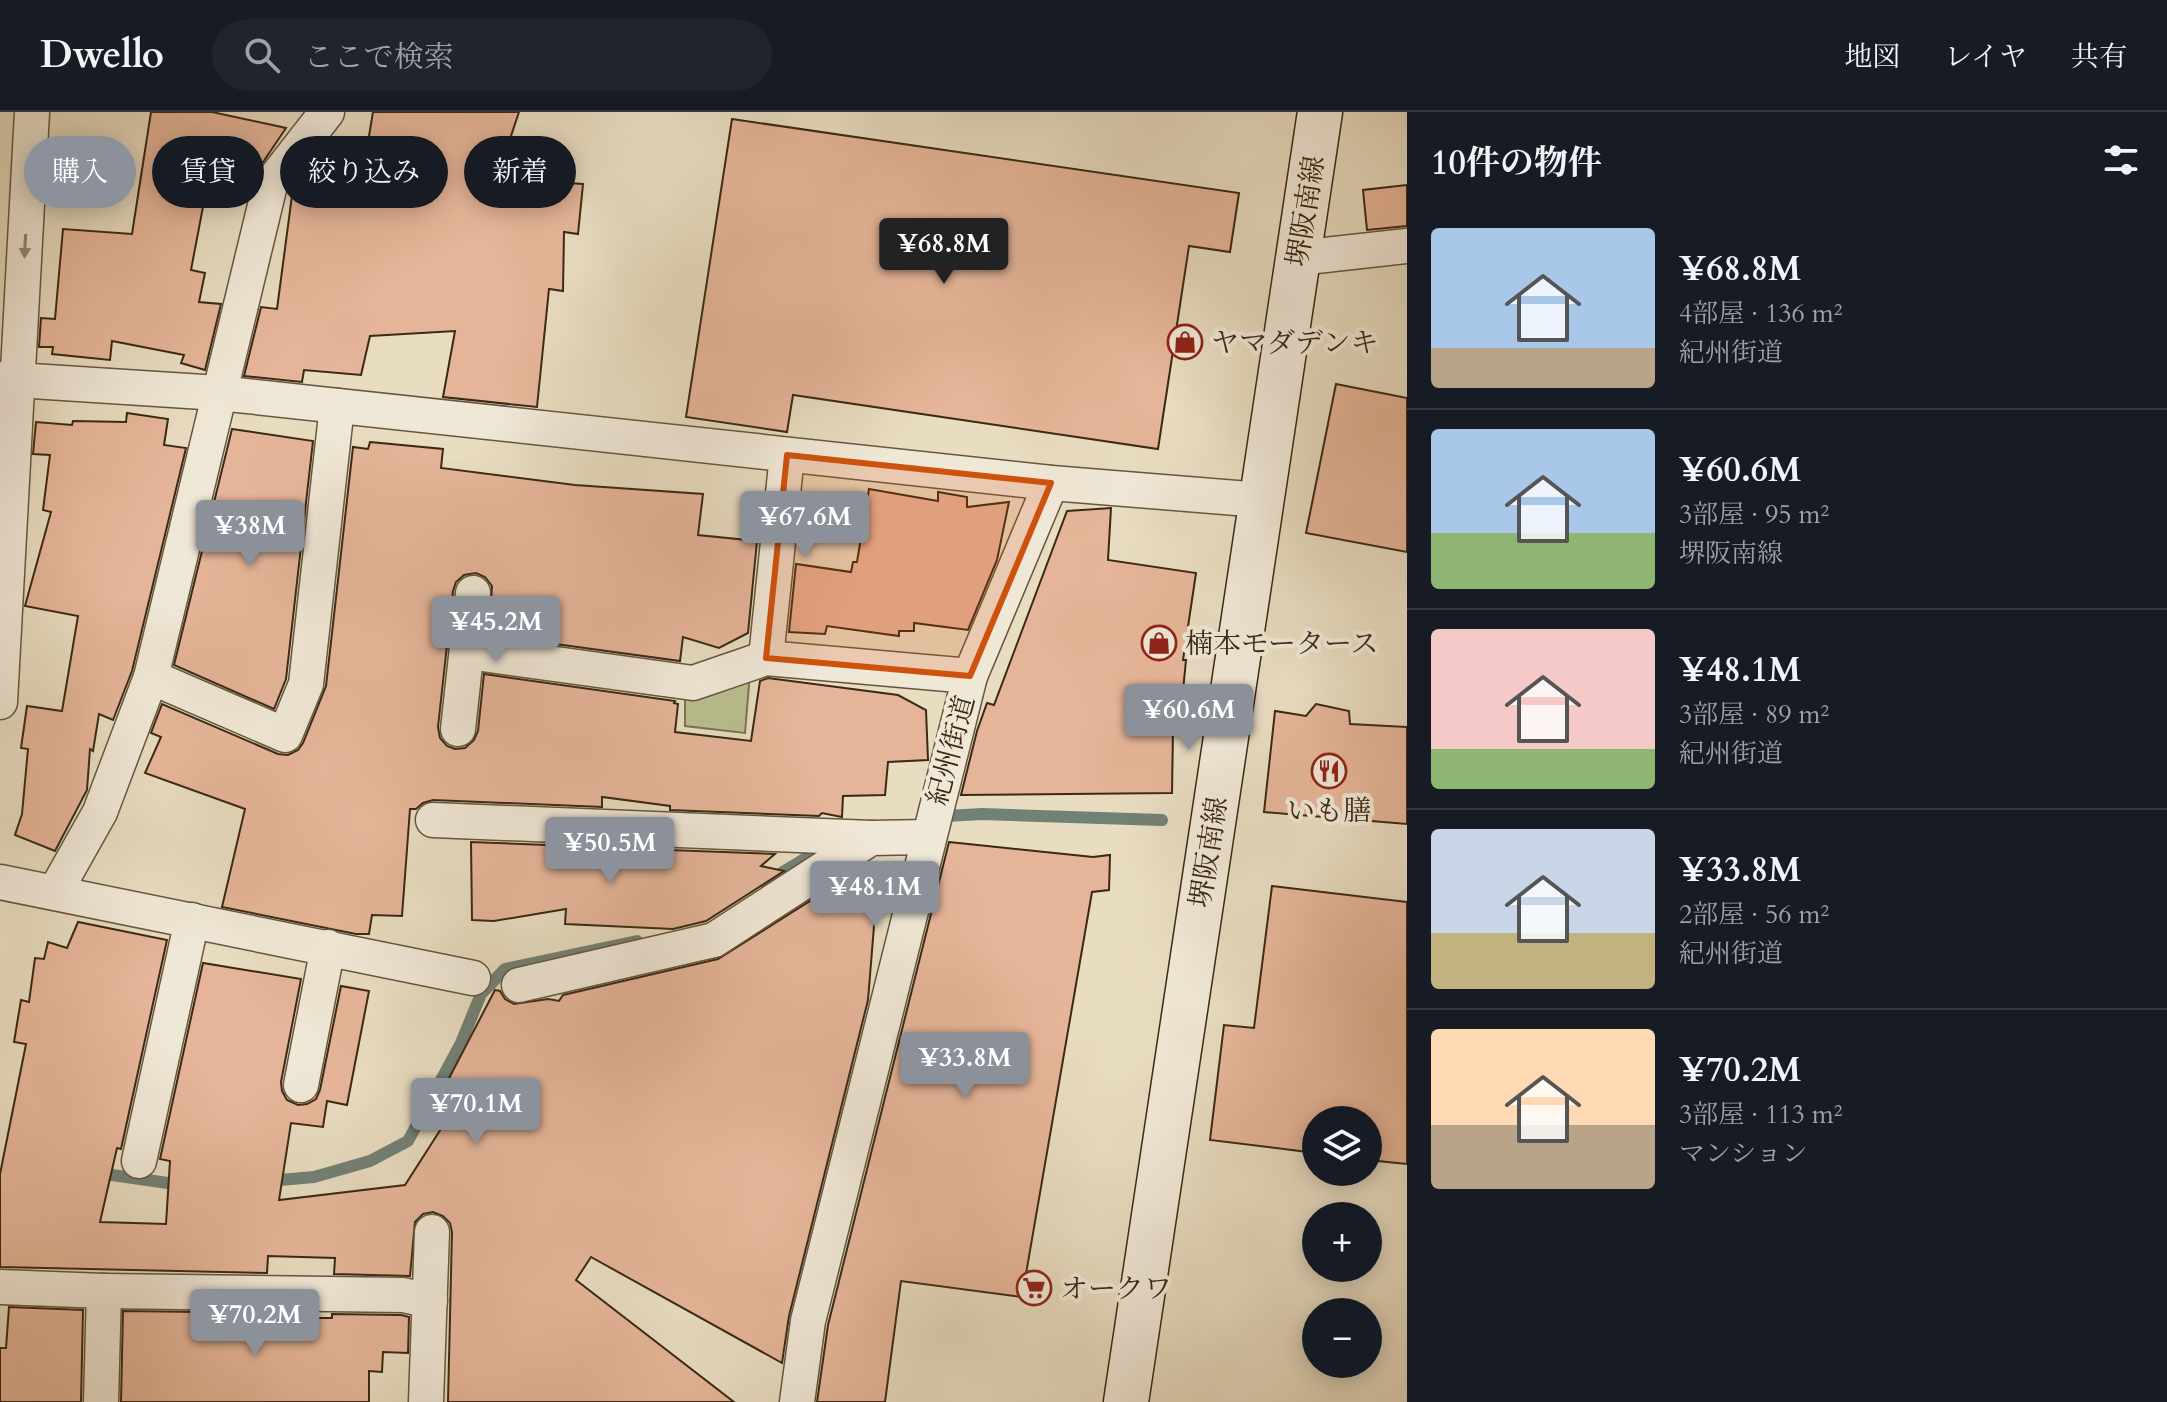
<!DOCTYPE html>
<html lang="ja">
<head>
<meta charset="utf-8">
<style>
	body { margin:0; font-family:Cardo,"Noto Serif JP",serif; background:#20242c; color:#f1f3f6; height:100vh; display:flex; flex-direction:column; font-size:30px; white-space:nowrap }
	* { box-sizing:border-box; margin:0 }
	p { font-size:26px; color:#9ea1a6 }
	.icon { flex:none; width:44px; height:44px; fill:none; stroke:currentColor; stroke-width:2; stroke-linecap:round; stroke-linejoin:round }
	.map { position:relative; flex:1; overflow:hidden }
	.details { display:flex; flex-direction:column; background:#171b24; width:760px }
	.details>* { flex:none }
	.top-card { position:absolute; left:24px; top:24px; width:760px; height:72px; display:flex; gap:16px }
	.controls { position:absolute; left:1302px; top:994px; display:grid; gap:16px }
	.controls a { display:grid; place-items:center; width:80px; height:80px; border-radius:50%; background:#171b24; box-shadow:0 4px 20px #0003; font-size:40px }
	.price { position:absolute; translate:-50% -68px; padding:0 18px; border-radius:8px; background:#8c9099; color:#fff; font-size:26px; line-height:52px; filter:drop-shadow(0 2px 4px #0008) }
	.price::after { content:''; position:absolute; left:50%; top:48px; width:24px; height:18px; margin-left:-12px; background:inherit; clip-path:polygon(0 0,100% 0,50% 100%) }
	.price.on { background:#222; color:#fff }
	ul { padding:0; list-style:none }
	li { display:flex; align-items:center; gap:24px; height:200px; padding:0 24px }
	li+li { border-top:2px solid #363941 }
	li span { display:grid; place-items:center; flex:none; width:224px; height:160px; border-radius:8px; color:#555 }
	li>.icon { margin-inline-start:auto }
	span .icon { width:96px; height:96px; fill:#fffc; stroke-width:1 }
	li b { font-size:34px }
	h2 { display:flex; justify-content:space-between; align-items:center; height:96px; padding:0 24px; font-size:34px }
	.tag { padding:0 28px; border-radius:36px; background:#171b24; box-shadow:0 4px 20px #0003; font-size:28px; line-height:72px }
	.tag.on { background:#8c9099; color:#fff }
	header { display:flex; align-items:center; gap:48px; box-sizing:border-box; height:112px; padding:0 40px; background:#171b24; border-bottom:2px solid #363941 }
	header strong { font-size:38px }
	nav { display:flex; gap:44px; margin-inline-start:auto; font-size:28px }
	.search { width:560px; height:72px; background:#20242c; display:flex; align-items:center; gap:20px; box-sizing:border-box; padding:0 28px; border-radius:44px; color:#9ea1a6; font-size:30px }
	main { display:flex; flex:1; min-height:0 }
	.map>svg:first-child { display:block }
</style>
</head>
<body>
<header>
<strong>Dwello</strong>
<div class="search"><svg class="icon" aria-label="search" viewBox="0 0 24 24"><circle cx="10" cy="10" r="6"/><path d="M15 15l6 6"/></svg>ここで検索</div>
<nav><a>地図</a><a>レイヤ</a><a>共有</a></nav>
</header>
<main>
<div class="map">
<svg width="1407" height="1290" viewBox="0 0 1407 1290">
	<rect width="100%" height="100%" fill="#e8dcc1"/>
	<filter id="stains"><feTurbulence type="fractalNoise" baseFrequency=".0025" numOctaves="4"/><feColorMatrix values="0 0 0 0 .2 0 0 0 0 .09 0 0 0 0 .02 0 0 0 .5 -.17"/></filter>
	<radialGradient id="worn" r=".72"><stop offset=".6" stop-color="#630" stop-opacity="0"/><stop offset="1" stop-color="#630" stop-opacity=".3"/></radialGradient>
	<!-- green -->
	<polygon fill="#babf90" stroke="#7a7452" stroke-width="2" points="750,561 745,621 685,614 685,581"/>
	<g fill="none" stroke-linecap="round" stroke-linejoin="round">
		<!-- stream -->
		<g stroke="#728175" stroke-width="12">
			<polyline points="946,704 982,702 1162,708"/>
			<polyline points="765,771 824,735"/>
			<polyline points="98,1061 182,1073"/>
			<polyline points="269,1069 314,1065 370,1049 408,1029 461,931 481,882 505,857 637,829"/>
		</g>
	</g>
	<!-- building -->
	<g fill="#e6b599" stroke="#3a2914" stroke-width="2">
		<polygon points="151,0 212,0 286,16 251,68 209,63 191,158 205,161 199,190 221,192 205,258 181,251 184,243 112,229 110,248 52,242 53,235 39,235 41,206 55,207 63,117 132,122"/>
		<polygon points="373,0 519,0 498,63 552,65 552,70 583,72 578,122 564,120 563,179 549,177 537,295 443,285 455,219 370,224 361,263 304,258 302,270 244,264 261,195 277,197 293,76 319,43 364,54"/>
		<polygon points="732,7 1239,81 1230,140 1189,134 1158,337 793,283 787,320 686,305"/>
		<polygon points="1407,73 1407,114 1367,118 1363,78"/>
		<polygon points="1336,272 1407,286 1407,440 1306,421"/>
		<polygon points="127,301 168,307 164,333 186,336 132,559 113,608 99,602 93,639 90,637 87,678 55,739 15,723 22,702 28,637 21,636 27,594 62,599 78,504 25,494 51,400 43,398 50,343 33,342 36,310 72,313 73,309 126,310"/>
		<polygon points="232,317 313,329 286,567 274,597 174,553"/>
		<polygon points="370,330 443,337 441,356 575,373 703,382 698,423 757,429 748,521 719,536 683,525 680,549 489,523 492,474 485,465 476,461 464,463 456,470 453,479 438,615 440,626 447,634 455,637 465,636 474,628 478,619 484,562 675,589 674,591 678,592 675,620 751,629 760,569 768,566 898,583 926,598 928,648 888,650 885,683 843,684 842,705 822,701 819,704 670,698 670,694 602,685 602,695 433,688 423,691 416,697 410,697 402,804 372,803 369,822 356,822 222,795 245,697 145,661 161,625 151,621 162,592 278,642 288,643 298,638 303,631 326,574 353,335 368,337"/>
		<polygon points="869,377 938,389 938,380 967,385 967,395 1009,390 997,448 968,518 914,511 914,519 899,519 899,524 827,514 825,522 789,520 796,452 851,460 853,450 857,450"/>
		<polygon points="1111,396 1108,448 1196,461 1183,548 1186,548 1179,619 1173,618 1172,681 961,683 977,619 987,591 994,593 1067,399"/>
		<polygon points="1316,592 1349,599 1350,612 1407,615 1407,712 1264,700 1275,599 1306,604"/>
		<polygon points="471,730 599,735 598,746 668,753 669,738 775,742 761,754 784,759 706,809 673,817 565,812 566,797 494,809 472,808"/>
		<polygon points="949,730 1093,745 1110,743 1109,778 1092,780 1022,1185 901,1169 885,1290 817,1290 828,1213"/>
		<polygon points="840,770 877,777 868,888 789,1204 782,1251 591,1145 576,1168 734,1290 448,1290 452,1120 450,1111 443,1104 433,1100 423,1102 415,1110 410,1164 334,1162 335,1146 268,1144 267,1161 0,1155 0,1062 26,932 14,930 21,888 29,890 35,846 44,847 48,830 67,836 78,810 167,828 121,1037 117,1036 100,1110 166,1112 170,1049 160,1047 203,851 301,867 281,970 282,979 287,988 298,993 307,992 316,987 320,978 341,874 369,879 347,993 327,989 323,1015 291,1011 279,1088 405,1073 446,1009 436,1001 451,980 446,972 495,878 500,879 505,887 514,892 548,887 559,889 563,883 718,847"/>
		<polygon points="1272,774 1407,790 1407,1052 1368,1048 1368,1008 1316,1008 1316,1041 1210,1028 1224,913 1254,916"/>
		<polygon points="9,1195 83,1198 81,1290 0,1290 0,1236 6,1236"/>
		<polygon points="123,1199 265,1201 264,1206 332,1206 332,1202 401,1203 409,1205 408,1241 383,1240 382,1260 369,1259 369,1290 121,1290"/>
	</g>
	<g fill="none" stroke-linecap="round" stroke-linejoin="round">
		<!-- minor casing -->
		<g stroke="#66563f" stroke-width="37">
			<g id="minor">
				<polyline points="1298,146 1407,134"/>
				<polyline points="0,267 219,281 1051,371 1261,388"/>
				<polyline points="468,540 693,571 766,546 970,564"/>
				<polyline points="766,546 787,343"/>
				<polyline points="151,565 285,623 306,572 337,294"/>
				<polyline points="0,590 32,0"/>
				<polyline points="458,617 473,481"/>
				<polyline points="433,708 871,726"/>
				<polyline points="0,770 473,866"/>
				<polyline points="55,780 100,700 151,565 270,73 327,0"/>
				<polyline points="519,873 714,828 871,726 927,725"/>
				<polyline points="301,973 328,835"/>
				<polyline points="139,1049 192,808"/>
				<polyline points="0,1175 104,1179 101,1290"/>
				<polyline points="104,1179 403,1183 430,1189"/>
				<polyline points="426,1290 432,1120"/>
				<polyline points="797,1290 808,1209 970,564 1051,371"/>
			</g>
		</g>
		<!-- secondary casing -->
		<g stroke="#3a2914" stroke-width="47">
			<polyline id="secondary" points="1126,1290 1320,0"/>
		</g>
		<!-- minor -->
		<use href="#minor" stroke="#f0e8d7" stroke-width="34"/>
		<!-- secondary -->
		<use href="#secondary" stroke="#f0e8d7" stroke-width="44"/>
	</g>
	<!-- one-way arrows -->
	<defs><path id="oneway-solid" d="M-6-.8H1V-3.2L6.5 0L1 3.2V.8H-6Z" transform="scale(2)"/></defs>
	<use fill="#958876" href="#oneway-solid" transform="translate(25 134) rotate(93)"/>
	<!-- marked area -->
	<path fill="#ce520d" fill-opacity="0.2" stroke="#ce520d" stroke-width="6" stroke-linejoin="round" d="M787 343 1051 371 970 564 766 546Z"/>
	<!-- icons -->
	<defs>
		<g id="shop-ring" transform="scale(1.8)"><circle r="9.5" fill="#f0e8d7" stroke="#8f2418" stroke-width="1.5"/><path d="M-5-2.5h2.3a2.7 3.5 0 0 1 5.4 0H5L5.5 6h-11ZM-1.5-2.5h3a1.5 2.3 0 0 0-3 0Z" fill="#8f2418"/></g>
		<g id="restaurant-ring" transform="scale(1.8)"><circle r="9.5" fill="#f0e8d7" stroke="#8f2418" stroke-width="1.5"/><path d="M-5-6h1v4h1v-4h1v4h1v-4h1v5L-1.5 .5V6h-2V.5L-5-1ZM5-6V6H3V1.5H1.5Q1.5-4 5-6Z" fill="#8f2418"/></g>
		<g id="supermarket-ring" transform="scale(1.8)"><circle r="9.5" fill="#f0e8d7" stroke="#8f2418" stroke-width="1.5"/><path d="M-6-5.5h2.5l.6 2H6L4.5 2H-2.5L-4.4-4H-6ZM-1.5 3.2a1.3 1.3 0 1 0 .1 0ZM3 3.2a1.3 1.3 0 1 0 .1 0Z" fill="#8f2418"/></g>
	</defs>
	<g fill-rule="evenodd">
		<use href="#shop-ring" x="1185" y="230"/>
		<use href="#shop-ring" x="1159" y="531"/>
		<use href="#restaurant-ring" x="1329" y="659"/>
		<use href="#supermarket-ring" x="1034" y="1176"/>
	</g>
	<g text-anchor="middle" stroke-width="8" stroke-linejoin="round" paint-order="stroke">
		<!-- street labels -->
		<g font-size="28" fill="#3a2914" stroke="#f0e8d7">
			<text transform="translate(1305 99) rotate(-81)" y="10">堺阪南線</text>
			<text transform="translate(950 638) rotate(-75)" y="10">紀州街道</text>
			<text transform="translate(1208 740) rotate(-81)" y="10">堺阪南線</text>
		</g>
		<!-- poi labels -->
		<g font-size="28" fill="#3a2914" stroke="#f0e8d7" text-anchor="start">
			<text x="1211" y="240">ヤマダデンキ</text>
			<text x="1185" y="541">楠本モータース</text>
			<text x="1329" y="708" text-anchor="middle">いも膳</text>
			<text x="1060" y="1186">オークワ</text>
		</g>
	</g>
	<rect width="100%" height="100%" filter="url(#stains)"/>
	<rect width="100%" height="100%" fill="url(#worn)"/>
</svg>
<div class="controls">
<a><svg class="icon" aria-label="layers" viewBox="0 0 24 24"><path d="M12 4l9 5-9 5-9-5zM3 14l9 5 9-5"/></svg></a>
<a>+</a>
<a>−</a>
</div>
<b class="price on" style="left:944px;top:174px">¥68.8M</b>
<b class="price" style="left:805px;top:447px">¥67.6M</b>
<b class="price" style="left:250px;top:456px">¥38M</b>
<b class="price" style="left:496px;top:552px">¥45.2M</b>
<b class="price" style="left:1189px;top:640px">¥60.6M</b>
<b class="price" style="left:610px;top:773px">¥50.5M</b>
<b class="price" style="left:875px;top:817px">¥48.1M</b>
<b class="price" style="left:965px;top:988px">¥33.8M</b>
<b class="price" style="left:476px;top:1034px">¥70.1M</b>
<b class="price" style="left:255px;top:1245px">¥70.2M</b>
<div class="top-card">
<a class="tag on">購入</a>
<a class="tag">賃貸</a>
<a class="tag">絞り込み</a>
<a class="tag">新着</a>
</div>
</div>
<section class="details">
<h2>10件の物件<svg class="icon" aria-label="filters" viewBox="0 0 24 24"><path d="M4 7h16M4 17h16"/><circle cx="9" cy="7" r="2"/><circle cx="15" cy="17" r="2"/></svg></h2>
<ul>
<li><span style="background:linear-gradient(#a9c7e8 75%,#b9a48a 0)"><svg class="icon" aria-label="home" viewBox="0 0 24 24"><path d="M3 11l9-7 9 7M6 9v11h12V9"/></svg></span><div><b>¥68.8M</b><p>4部屋 · 136 m²</p><p>紀州街道</p></div></li>
<li><span style="background:linear-gradient(#a9c7e8 65%,#8fb573 0)"><svg class="icon" aria-label="home" viewBox="0 0 24 24"><path d="M3 11l9-7 9 7M6 9v11h12V9"/></svg></span><div><b>¥60.6M</b><p>3部屋 · 95 m²</p><p>堺阪南線</p></div></li>
<li><span style="background:linear-gradient(#f6c9c9 75%,#8fb573 0)"><svg class="icon" aria-label="home" viewBox="0 0 24 24"><path d="M3 11l9-7 9 7M6 9v11h12V9"/></svg></span><div><b>¥48.1M</b><p>3部屋 · 89 m²</p><p>紀州街道</p></div></li>
<li><span style="background:linear-gradient(#c9d6e8 65%,#c2b280 0)"><svg class="icon" aria-label="home" viewBox="0 0 24 24"><path d="M3 11l9-7 9 7M6 9v11h12V9"/></svg></span><div><b>¥33.8M</b><p>2部屋 · 56 m²</p><p>紀州街道</p></div></li>
<li><span style="background:linear-gradient(#ffd9b3 60%,#b9a48a 0)"><svg class="icon" aria-label="home" viewBox="0 0 24 24"><path d="M3 11l9-7 9 7M6 9v11h12V9"/></svg></span><div><b>¥70.2M</b><p>3部屋 · 113 m²</p><p>マンション</p></div></li>
</ul>
</section>
</main>
</body>
</html>
